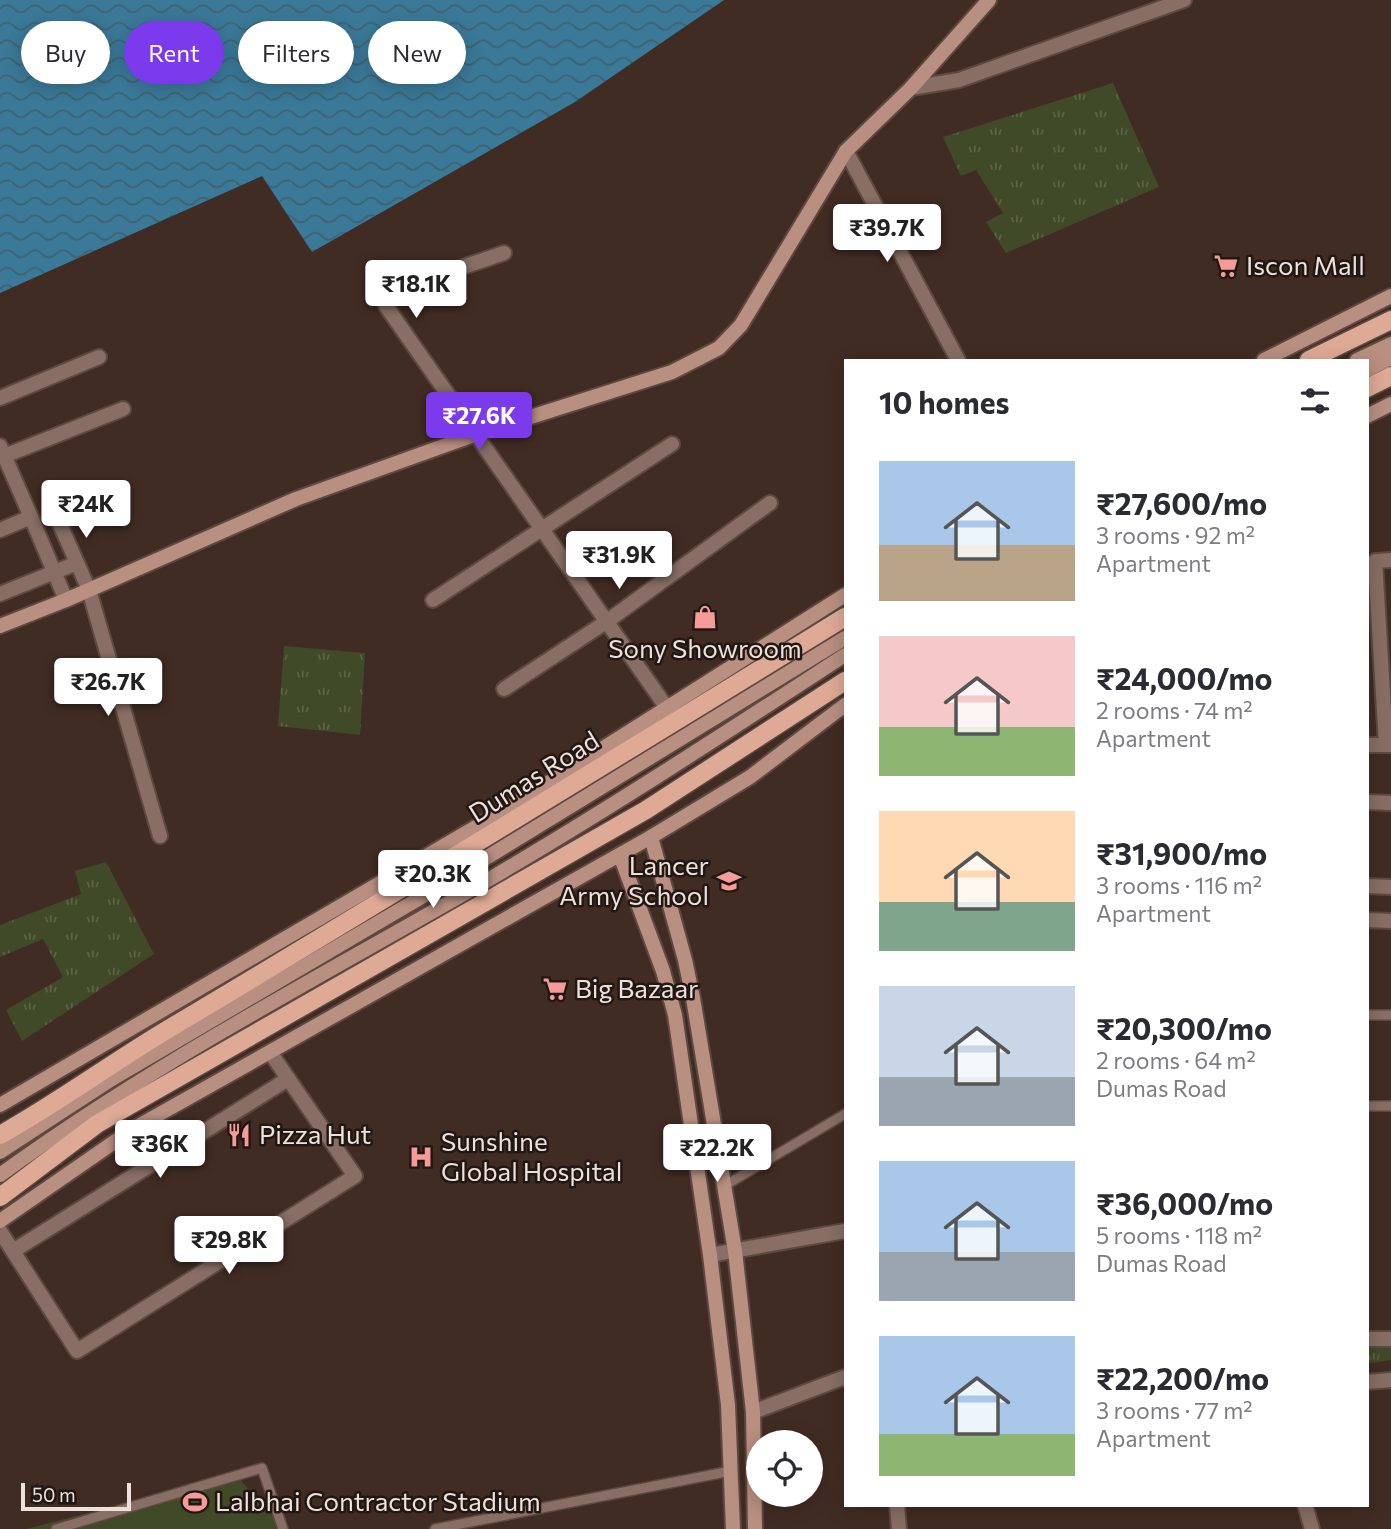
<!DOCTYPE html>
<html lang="en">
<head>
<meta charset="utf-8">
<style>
	body { margin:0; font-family:Commissioner,sans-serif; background:#f7f7f7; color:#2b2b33; height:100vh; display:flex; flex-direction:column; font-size:26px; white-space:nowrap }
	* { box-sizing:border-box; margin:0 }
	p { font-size:23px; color:#7c7c81 }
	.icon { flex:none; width:38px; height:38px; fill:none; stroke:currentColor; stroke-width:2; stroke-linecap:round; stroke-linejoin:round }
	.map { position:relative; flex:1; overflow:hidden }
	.drawer { position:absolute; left:844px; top:359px; width:525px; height:1148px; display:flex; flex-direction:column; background:#fff; border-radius:0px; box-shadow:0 4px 18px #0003 }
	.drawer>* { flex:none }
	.top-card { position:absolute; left:21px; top:21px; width:665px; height:63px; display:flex; gap:14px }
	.fabs { position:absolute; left:746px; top:1430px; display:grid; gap:14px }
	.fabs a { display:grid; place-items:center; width:77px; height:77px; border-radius:50%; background:#fff; box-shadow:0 4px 18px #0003; font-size:35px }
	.scale { position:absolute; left:21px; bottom:18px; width:110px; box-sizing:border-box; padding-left:7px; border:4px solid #eee0da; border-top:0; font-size:19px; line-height:24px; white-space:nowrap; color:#eee0da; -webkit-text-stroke:5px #211713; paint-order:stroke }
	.price { position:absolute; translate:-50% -60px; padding:0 16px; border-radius:7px; background:#fff; color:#222; font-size:23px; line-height:46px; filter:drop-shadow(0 2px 4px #0008) }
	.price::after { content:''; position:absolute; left:50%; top:42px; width:21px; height:16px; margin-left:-10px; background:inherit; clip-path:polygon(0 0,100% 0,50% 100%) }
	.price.on { background:#7c3aed; color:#fff }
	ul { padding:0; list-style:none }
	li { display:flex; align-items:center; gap:21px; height:175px; padding:0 35px }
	li span { display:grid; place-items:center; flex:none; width:196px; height:140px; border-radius:0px; color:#555 }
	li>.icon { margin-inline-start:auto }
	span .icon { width:84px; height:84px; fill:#fffc; stroke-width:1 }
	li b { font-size:30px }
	h2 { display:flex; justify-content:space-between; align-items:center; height:84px; padding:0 35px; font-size:30px }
	.tag { padding:0 24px; border-radius:32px; background:#fff; box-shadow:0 4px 18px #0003; font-size:24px; line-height:63px }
	.tag.on { background:#7c3aed; color:#fff }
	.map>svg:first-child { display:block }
</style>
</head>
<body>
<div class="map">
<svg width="1391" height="1529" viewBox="0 0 1391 1529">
	<defs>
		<pattern id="grass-tufts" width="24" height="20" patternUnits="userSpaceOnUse" patternTransform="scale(1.75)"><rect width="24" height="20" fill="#404928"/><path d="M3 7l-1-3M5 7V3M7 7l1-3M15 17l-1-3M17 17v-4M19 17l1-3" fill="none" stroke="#5c6347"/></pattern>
		<pattern id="water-waves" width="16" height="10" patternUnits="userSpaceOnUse" patternTransform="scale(1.75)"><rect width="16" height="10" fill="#3a7998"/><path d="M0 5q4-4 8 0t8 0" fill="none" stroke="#406171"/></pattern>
	</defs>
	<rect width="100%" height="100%" fill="#412c23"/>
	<!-- grass -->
	<g fill="url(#grass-tufts)">
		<polygon points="1113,83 1159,187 1006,253 986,222 1003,213 976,170 961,176 943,137"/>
		<polygon points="284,646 365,653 360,735 278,726"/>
		<polygon points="106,862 154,954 22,1041 6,1010 63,977 43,939 0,957 0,925 81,894 75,871"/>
		<polygon points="1391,1338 1391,1360 1367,1364 1367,1341"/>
	</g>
	<!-- garden -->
	<polygon fill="#404928" points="236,1475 284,1529 26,1529"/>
	<!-- water -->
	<polygon fill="url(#water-waves)" points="0,0 724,0 575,102 312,252 262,176 0,293"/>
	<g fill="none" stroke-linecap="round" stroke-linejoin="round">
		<!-- lane casing -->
		<g stroke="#5d4940" stroke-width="12">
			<g id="lane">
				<polyline points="1367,1015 1391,1015"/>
				<polyline points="1367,1106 1391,1106"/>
				<polyline points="724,1186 845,1114"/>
				<polyline points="56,1529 262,1468 283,1529"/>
				<polyline points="435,1529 731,1471"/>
			</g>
		</g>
		<!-- street casing -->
		<g stroke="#5d4940" stroke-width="18">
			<g id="street">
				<polyline points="911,88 959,80 1184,0"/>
				<polyline points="846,151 958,360"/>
				<polyline points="504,253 386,293 383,299 386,306 667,708"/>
				<polyline points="0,398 99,357"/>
				<polyline points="0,446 31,517 0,530"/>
				<polyline points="4,456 123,409"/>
				<polyline points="51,504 89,590 160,836"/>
				<polyline points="31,517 66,600"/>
				<polyline points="0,594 77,563"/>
				<polyline points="433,600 672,444"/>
				<polyline points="504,689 606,622 770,503"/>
				<polyline points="1367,745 1391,745"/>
				<polyline points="1386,745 1375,561 1391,560"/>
				<polyline points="1367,802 1391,803"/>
				<polyline points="1367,886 1391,887"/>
				<polyline points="1367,920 1391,921"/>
				<polyline points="0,1231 77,1351 355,1176 270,1052"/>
				<polyline points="13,1251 288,1079"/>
				<polyline points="710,1255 845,1231"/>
				<polyline points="1367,1339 1391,1339"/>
				<polyline points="1367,1382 1391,1380"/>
				<polyline points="753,1412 845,1377"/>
				<polyline points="897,1505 899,1529"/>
				<polyline points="1305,1505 1312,1529"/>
			</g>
		</g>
		<!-- secondary casing -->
		<g stroke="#5d4940" stroke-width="18">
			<g id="secondary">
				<polyline points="1264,360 1391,296"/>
				<polyline points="1357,360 1391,344"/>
				<polyline points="1367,370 1391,358"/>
				<polyline points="1367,416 1391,404"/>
				<polyline points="0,626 66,600 296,499 474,435 672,372 719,348 741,325 846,151 911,88 989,0"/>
				<polyline points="651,837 685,960 693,998 735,1251 753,1412 755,1529"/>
				<polyline points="620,855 663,971 675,1015 710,1255 728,1405 733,1529"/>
				<polyline points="0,1105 512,806 845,595"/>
				<polyline points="0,1152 112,1079 442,885 845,638"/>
				<path d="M0 1175C153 1063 324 975 488 880 609 809 727 732 845 655"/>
				<polyline points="0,1221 133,1129 651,837 750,777 845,705"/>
			</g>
		</g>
		<!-- primary casing -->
		<g stroke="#5d4940" stroke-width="21">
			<g id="primary">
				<polyline points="1309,360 1391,320"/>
				<polyline points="1367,388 1391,376"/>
				<path d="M0 1135C59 1102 113 1062 170 1028 396 893 621 755 845 617"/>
				<polyline points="0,1197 97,1124 646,810 845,681"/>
			</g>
		</g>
		<!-- lane -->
		<use href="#lane" stroke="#886e64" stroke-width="9"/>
		<!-- street -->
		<use href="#street" stroke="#886e64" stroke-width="14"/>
		<!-- secondary -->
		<use href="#secondary" stroke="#b88f80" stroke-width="14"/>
		<!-- primary -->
		<use href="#primary" stroke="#dea995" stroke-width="18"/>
	</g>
	<!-- icons -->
	<defs>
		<g id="supermarket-bare" transform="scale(1.89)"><path d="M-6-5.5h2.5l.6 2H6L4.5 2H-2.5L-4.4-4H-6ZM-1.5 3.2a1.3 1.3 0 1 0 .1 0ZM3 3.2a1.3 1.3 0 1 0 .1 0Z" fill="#f59b99" stroke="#211713" stroke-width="2.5" paint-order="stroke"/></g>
		<g id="shop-bare" transform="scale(1.89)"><path d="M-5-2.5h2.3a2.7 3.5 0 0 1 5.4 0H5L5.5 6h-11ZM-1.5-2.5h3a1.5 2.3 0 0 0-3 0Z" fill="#f59b99" stroke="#211713" stroke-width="2.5" paint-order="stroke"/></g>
		<g id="school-bare" transform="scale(1.89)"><path d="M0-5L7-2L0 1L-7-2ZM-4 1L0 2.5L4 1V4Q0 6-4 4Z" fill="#f59b99" stroke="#211713" stroke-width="2.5" paint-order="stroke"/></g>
		<g id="restaurant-bare" transform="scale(1.89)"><path d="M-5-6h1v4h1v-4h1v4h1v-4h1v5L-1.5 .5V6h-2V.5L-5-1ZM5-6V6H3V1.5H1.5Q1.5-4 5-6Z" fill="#f59b99" stroke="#211713" stroke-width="2.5" paint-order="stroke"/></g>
		<g id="hospital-bare" transform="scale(1.89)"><path d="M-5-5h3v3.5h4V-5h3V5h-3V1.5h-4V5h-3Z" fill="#f59b99" stroke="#211713" stroke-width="2.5" paint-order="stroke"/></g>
		<g id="stadium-bare" transform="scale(1.89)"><path d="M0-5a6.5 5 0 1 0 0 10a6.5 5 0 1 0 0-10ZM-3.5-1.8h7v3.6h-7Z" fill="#f59b99" stroke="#211713" stroke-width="2.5" paint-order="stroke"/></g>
	</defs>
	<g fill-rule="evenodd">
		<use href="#supermarket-bare" x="1226" y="266"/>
		<use href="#shop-bare" x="705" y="617"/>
		<use href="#school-bare" x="729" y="881"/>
		<use href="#supermarket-bare" x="555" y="989"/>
		<use href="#restaurant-bare" x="239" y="1135"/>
		<use href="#hospital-bare" x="421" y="1157"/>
		<use href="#stadium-bare" x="195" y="1502"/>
	</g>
	<g text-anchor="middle" stroke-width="5" stroke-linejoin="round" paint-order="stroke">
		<!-- poi labels -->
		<g font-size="26" fill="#eee0da" stroke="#211713" text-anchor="start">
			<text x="1246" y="275">Iscon Mall</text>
			<text x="705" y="658" text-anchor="middle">Sony Showroom</text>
			<text x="709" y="875" text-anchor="end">Lancer<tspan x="709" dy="30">Army School</tspan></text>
			<text x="575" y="998">Big Bazaar</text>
			<text x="259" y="1144">Pizza Hut</text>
			<text x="441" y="1151">Sunshine<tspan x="441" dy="30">Global Hospital</tspan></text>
			<text x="215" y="1511">Lalbhai Contractor Stadium</text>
		</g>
		<!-- street labels -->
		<g font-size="26" fill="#eee0da" stroke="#211713">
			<text transform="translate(534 777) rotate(-32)" y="9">Dumas Road</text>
		</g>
	</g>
</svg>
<div class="fabs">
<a><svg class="icon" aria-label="locate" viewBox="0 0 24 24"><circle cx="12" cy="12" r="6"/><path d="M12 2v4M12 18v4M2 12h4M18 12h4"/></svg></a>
</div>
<div class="scale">50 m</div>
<b class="price" style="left:887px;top:264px">₹39.7K</b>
<b class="price" style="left:416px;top:320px">₹18.1K</b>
<b class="price on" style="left:479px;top:452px">₹27.6K</b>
<b class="price" style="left:86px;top:540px">₹24K</b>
<b class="price" style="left:619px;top:591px">₹31.9K</b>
<b class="price" style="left:108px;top:718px">₹26.7K</b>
<b class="price" style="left:433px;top:910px">₹20.3K</b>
<b class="price" style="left:160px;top:1180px">₹36K</b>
<b class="price" style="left:717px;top:1184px">₹22.2K</b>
<b class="price" style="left:229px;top:1276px">₹29.8K</b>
<div class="top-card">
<a class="tag">Buy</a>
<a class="tag on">Rent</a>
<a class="tag">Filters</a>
<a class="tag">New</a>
</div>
<section class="drawer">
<h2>10 homes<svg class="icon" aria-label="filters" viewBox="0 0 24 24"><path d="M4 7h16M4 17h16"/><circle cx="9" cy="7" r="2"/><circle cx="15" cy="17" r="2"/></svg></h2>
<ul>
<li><span style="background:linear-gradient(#a9c7e8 60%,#b9a48a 0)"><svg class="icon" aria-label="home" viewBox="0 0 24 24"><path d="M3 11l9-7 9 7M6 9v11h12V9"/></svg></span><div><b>₹27,600/mo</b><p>3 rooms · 92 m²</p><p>Apartment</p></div></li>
<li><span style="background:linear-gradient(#f6c9c9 65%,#8fb573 0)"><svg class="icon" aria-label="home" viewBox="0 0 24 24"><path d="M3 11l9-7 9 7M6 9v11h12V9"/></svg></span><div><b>₹24,000/mo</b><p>2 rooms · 74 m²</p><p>Apartment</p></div></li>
<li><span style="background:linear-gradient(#ffd9b3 65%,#7fa58c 0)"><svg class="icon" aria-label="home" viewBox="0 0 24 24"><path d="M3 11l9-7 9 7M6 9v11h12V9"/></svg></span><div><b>₹31,900/mo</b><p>3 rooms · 116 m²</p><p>Apartment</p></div></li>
<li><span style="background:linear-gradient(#c9d6e8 65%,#9aa5b1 0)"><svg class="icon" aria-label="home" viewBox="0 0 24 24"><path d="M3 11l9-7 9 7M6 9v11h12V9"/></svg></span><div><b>₹20,300/mo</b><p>2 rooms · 64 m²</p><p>Dumas Road</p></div></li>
<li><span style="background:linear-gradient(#a9c7e8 65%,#9aa5b1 0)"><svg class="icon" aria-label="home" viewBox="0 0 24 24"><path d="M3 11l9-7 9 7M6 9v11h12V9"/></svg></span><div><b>₹36,000/mo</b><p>5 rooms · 118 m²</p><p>Dumas Road</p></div></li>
<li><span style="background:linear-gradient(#a9c7e8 70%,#8fb573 0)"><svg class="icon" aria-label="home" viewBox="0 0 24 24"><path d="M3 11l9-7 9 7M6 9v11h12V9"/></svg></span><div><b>₹22,200/mo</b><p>3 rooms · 77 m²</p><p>Apartment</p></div></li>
</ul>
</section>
</div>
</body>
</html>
